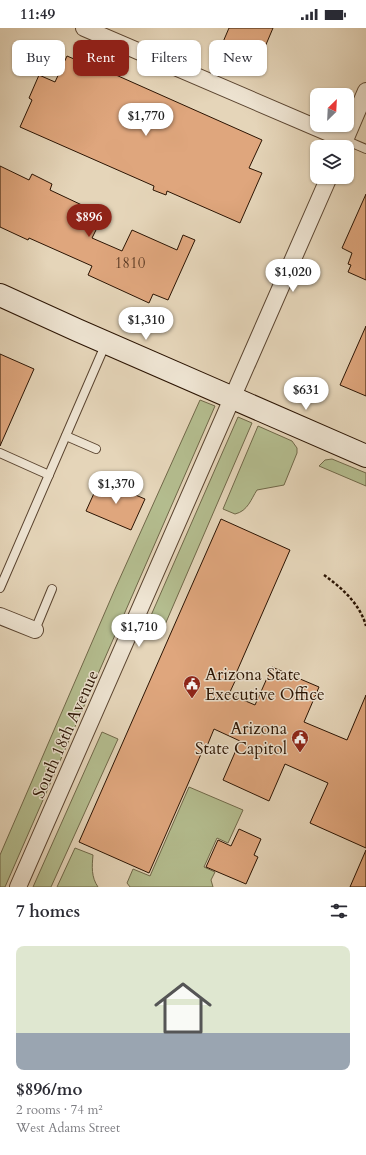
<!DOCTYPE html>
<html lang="en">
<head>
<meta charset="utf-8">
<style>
	body { margin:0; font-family:Cardo,serif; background:#f2f2f3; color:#2b2b33; height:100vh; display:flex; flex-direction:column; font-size:15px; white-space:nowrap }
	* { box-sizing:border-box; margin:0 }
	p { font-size:13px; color:#7c7c81 }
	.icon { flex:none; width:22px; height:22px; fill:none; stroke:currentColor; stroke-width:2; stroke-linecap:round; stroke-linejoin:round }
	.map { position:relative; height:859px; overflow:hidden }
	.sheet { display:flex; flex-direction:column; background:#fff; flex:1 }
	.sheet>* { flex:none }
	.top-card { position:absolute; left:12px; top:12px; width:342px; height:36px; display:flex; gap:8px }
	.needle { width:26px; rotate:24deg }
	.tools { position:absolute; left:310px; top:60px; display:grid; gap:8px }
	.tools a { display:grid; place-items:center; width:44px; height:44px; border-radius:8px; background:#fff; box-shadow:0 1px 3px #0004; font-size:20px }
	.price { position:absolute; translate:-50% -34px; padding:0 9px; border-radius:14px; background:#fff; color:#222; font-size:13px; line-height:26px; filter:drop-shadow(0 1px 2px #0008) }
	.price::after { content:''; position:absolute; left:50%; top:24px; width:12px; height:9px; margin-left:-6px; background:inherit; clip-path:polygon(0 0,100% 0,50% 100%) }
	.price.current { background:#8f2418; color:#fff }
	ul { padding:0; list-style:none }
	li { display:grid; align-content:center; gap:8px; height:212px; padding:0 16px }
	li+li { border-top:1px solid #e1e1e2 }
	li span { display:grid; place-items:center; height:124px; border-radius:8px; color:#555 }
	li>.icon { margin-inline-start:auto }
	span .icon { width:72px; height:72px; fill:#fffc; stroke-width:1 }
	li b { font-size:17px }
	h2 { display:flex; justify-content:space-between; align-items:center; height:48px; padding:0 16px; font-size:17px }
	.tag { padding:0 14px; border-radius:8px; background:#fff; box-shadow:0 1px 3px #0004; font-size:14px; line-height:36px }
	.tag.current { background:#8f2418; color:#fff }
	.status { display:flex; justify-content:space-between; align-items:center; height:28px; padding:0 20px; background:#fff; direction:ltr }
	.status svg { height:11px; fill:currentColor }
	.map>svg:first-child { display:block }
</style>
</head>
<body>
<div class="status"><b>11:49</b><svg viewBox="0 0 49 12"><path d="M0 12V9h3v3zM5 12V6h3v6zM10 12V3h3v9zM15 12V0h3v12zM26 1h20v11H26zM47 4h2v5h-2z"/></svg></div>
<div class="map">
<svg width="366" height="859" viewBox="0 0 366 859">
	<rect width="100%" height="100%" fill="#e5d5b9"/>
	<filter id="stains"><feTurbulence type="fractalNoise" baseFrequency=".005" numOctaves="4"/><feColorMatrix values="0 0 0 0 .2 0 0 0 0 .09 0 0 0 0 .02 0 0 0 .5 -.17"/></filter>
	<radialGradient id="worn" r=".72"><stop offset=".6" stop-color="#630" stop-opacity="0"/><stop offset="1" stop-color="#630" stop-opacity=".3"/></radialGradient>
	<!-- green -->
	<g fill="#b4bd8f" stroke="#706849">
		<polygon points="200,372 215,378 5,859 0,859 0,827 115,561"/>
		<polygon points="238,389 252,395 164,599 149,592"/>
		<path d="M258 398 292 413 297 420V425L284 457 257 462C251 471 248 483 235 486L223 481Z"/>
		<polygon points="332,431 366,445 366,458 319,438 325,432"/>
		<polygon points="102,704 118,711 51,859 33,859"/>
		<polygon points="189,759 243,782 228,815 217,810 204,839 215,844 211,852 213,859 130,859 127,855 133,841 150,848"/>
		<path d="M75 820 93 827C92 838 91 849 98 859H57Z"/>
	</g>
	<!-- building -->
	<g fill="#dfa67d" stroke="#2b1403">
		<polygon points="229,0 273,0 262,26 258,25 254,33 234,24 236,20 223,14"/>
		<polygon points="67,28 107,45 107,43 262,112 249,140 262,145 240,195 167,163 166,167 153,162 154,158 20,99 32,72 29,70 39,47 55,54"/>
		<polygon points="0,138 29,152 32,146 52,156 50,162 101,186 96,197 98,198 92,210 122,223 132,202 177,222 183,207 195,212 168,272 153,266 149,275 88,247 92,238 29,210 28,212 0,199"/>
		<polygon points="366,166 366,252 348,244 351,237 348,236 352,225 342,220"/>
		<polygon points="366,298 366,368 340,357"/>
		<polygon points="0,326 34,341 0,418"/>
		<polygon points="100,452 145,471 131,502 86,483"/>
		<polygon points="221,491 290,522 234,650 236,651 229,666 255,677 272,639 319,659 304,694 347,712 366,667 366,820 310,795 328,755 285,736 269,773 223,752 240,713 214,701 207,718 205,717 149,845 79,814"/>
		<polygon points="239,801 261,811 254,827 258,829 246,856 206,839 218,812 231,818"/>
		<polygon points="366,822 366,859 350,859"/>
	</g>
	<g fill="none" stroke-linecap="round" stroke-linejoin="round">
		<!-- lane casing -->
		<g stroke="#5a4430" stroke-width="10">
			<g id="lane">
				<polyline points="345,112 366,121"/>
				<polyline points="66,408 96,421"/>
				<polyline points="0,425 49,447"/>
				<polyline points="0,560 106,315"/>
				<polyline points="35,602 52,561"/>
			</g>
		</g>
		<!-- street casing -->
		<g stroke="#5a4430" stroke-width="18">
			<g id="street">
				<polyline points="84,0 345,112"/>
				<polyline points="342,119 366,63"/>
				<polyline points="0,588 35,602"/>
				<polyline points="18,859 329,149"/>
			</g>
		</g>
		<!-- secondary casing -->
		<g stroke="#2b1403" stroke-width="24">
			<polyline id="secondary" points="0,267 77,302 366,428"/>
		</g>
		<!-- path -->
		<path stroke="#2b1403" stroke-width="2.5" stroke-dasharray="3 2" stroke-linecap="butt" d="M324 547C342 560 360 576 366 598"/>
		<!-- lane -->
		<use href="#lane" stroke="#eee4d2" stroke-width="8"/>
		<!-- street -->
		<use href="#street" stroke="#eee4d2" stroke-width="16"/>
		<!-- secondary -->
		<use href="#secondary" stroke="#eee4d2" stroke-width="22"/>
	</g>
	<!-- icons -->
	<defs>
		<g id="civic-pin" transform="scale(0.9)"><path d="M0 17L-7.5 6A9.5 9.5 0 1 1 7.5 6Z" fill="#8f2418" stroke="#eee4d2"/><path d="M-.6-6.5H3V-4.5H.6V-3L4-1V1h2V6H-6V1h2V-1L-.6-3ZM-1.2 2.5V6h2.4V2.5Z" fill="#fff"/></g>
	</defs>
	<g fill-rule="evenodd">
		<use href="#civic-pin" x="192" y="656"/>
		<use href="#civic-pin" x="300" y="710"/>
	</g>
	<g text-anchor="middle" stroke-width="3" stroke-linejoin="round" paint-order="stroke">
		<!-- number labels -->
		<g font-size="15" fill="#583822">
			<text x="130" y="240">1810</text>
		</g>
		<!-- poi labels -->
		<g font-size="17" fill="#2b1403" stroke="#eee4d2" text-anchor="start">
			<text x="205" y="652">Arizona State<tspan x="205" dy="20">Executive Office</tspan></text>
			<text x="287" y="706" text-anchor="end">Arizona<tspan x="287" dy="20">State Capitol</tspan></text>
		</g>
		<!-- street labels -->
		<g font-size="17" fill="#2b1403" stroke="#eee4d2">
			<text transform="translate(65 706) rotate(-66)" y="6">South 18th Avenue</text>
		</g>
	</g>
	<rect width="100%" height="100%" filter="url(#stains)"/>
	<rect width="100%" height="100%" fill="url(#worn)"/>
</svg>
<div class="tools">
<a><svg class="needle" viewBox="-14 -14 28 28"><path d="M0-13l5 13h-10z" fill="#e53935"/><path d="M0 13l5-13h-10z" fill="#7c7c81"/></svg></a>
<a><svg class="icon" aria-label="layers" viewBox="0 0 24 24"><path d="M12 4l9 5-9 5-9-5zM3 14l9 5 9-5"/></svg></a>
</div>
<b class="price" style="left:146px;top:109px">$1,770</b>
<b class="price current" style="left:89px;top:210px">$896</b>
<b class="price" style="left:293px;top:265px">$1,020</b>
<b class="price" style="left:146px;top:313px">$1,310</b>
<b class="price" style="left:306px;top:383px">$631</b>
<b class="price" style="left:116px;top:477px">$1,370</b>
<b class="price" style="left:139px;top:620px">$1,710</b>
<div class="top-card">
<a class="tag">Buy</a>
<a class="tag current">Rent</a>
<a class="tag">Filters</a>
<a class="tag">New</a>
</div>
</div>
<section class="sheet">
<h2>7 homes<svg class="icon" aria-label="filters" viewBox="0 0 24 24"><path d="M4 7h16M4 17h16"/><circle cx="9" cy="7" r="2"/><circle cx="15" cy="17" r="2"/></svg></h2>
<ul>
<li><span style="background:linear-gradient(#dfe7d0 70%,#9aa5b1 0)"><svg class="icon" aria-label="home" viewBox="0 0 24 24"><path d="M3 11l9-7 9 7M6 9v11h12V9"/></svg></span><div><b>$896/mo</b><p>2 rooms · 74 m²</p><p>West Adams Street</p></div></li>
</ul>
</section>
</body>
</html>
